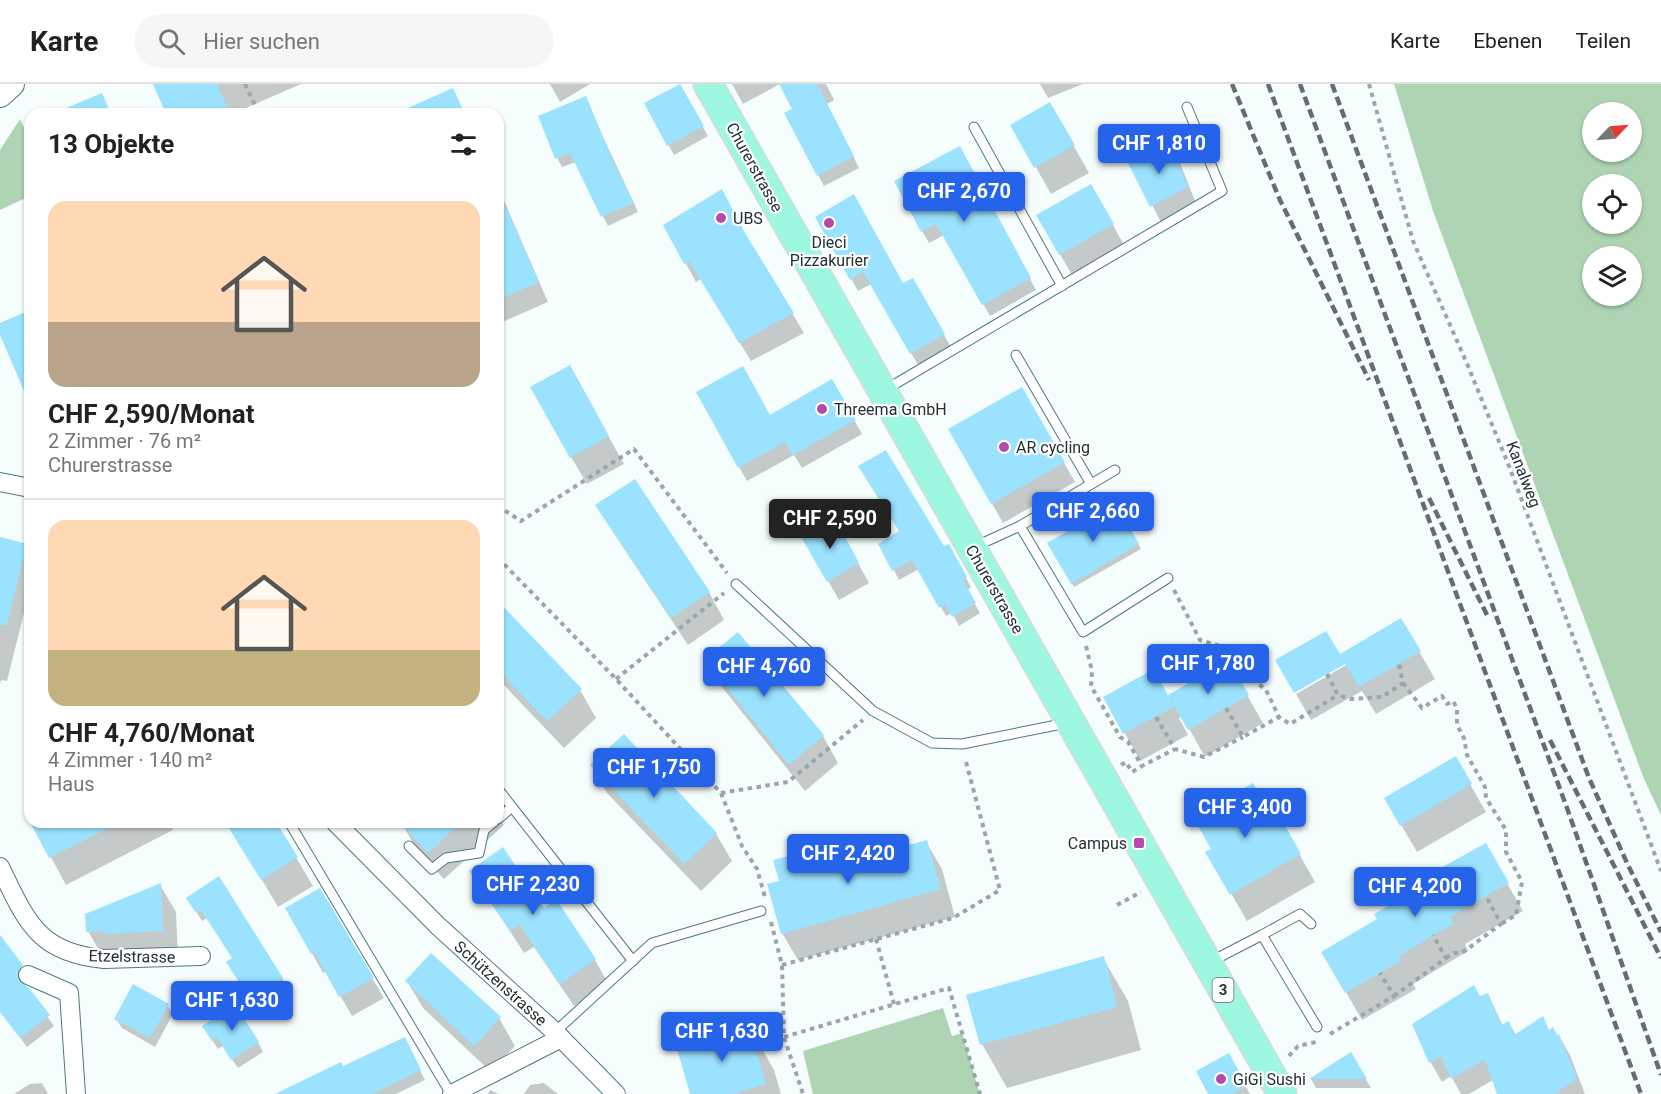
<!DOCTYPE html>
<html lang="de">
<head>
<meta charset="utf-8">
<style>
	body { margin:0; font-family:Roboto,sans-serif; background:#f6f6f6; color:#222; height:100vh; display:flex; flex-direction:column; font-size:22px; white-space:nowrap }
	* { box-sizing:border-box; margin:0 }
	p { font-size:20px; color:#767676 }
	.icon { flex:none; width:33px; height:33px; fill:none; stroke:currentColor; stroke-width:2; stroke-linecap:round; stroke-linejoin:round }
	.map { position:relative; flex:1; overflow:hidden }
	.drawer { position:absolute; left:24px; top:24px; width:480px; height:720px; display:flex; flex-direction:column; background:#fff; border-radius:18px; box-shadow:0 2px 4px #0004 }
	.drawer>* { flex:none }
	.needle { width:39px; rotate:65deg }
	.controls { position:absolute; left:1582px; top:18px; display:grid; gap:12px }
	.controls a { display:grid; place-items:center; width:60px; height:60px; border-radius:50%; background:#fff; box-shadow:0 2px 4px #0004; font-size:30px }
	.price { position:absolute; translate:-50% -51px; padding:0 14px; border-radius:6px; background:#2563eb; color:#fff; font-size:20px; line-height:39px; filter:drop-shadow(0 2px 3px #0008) }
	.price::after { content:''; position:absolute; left:50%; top:36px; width:18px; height:14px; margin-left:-9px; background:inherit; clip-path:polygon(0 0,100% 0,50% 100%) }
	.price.selected { background:#222; color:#fff }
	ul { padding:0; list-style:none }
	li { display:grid; align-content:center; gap:12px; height:318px; padding:0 24px }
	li+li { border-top:2px solid #e0e0e0 }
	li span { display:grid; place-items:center; height:186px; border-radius:18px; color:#555 }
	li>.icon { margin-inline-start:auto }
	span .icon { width:108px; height:108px; fill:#fffc; stroke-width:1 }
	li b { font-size:26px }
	h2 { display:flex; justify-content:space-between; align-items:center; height:72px; padding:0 24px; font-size:26px }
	header { display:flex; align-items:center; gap:36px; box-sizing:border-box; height:84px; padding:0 30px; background:#fff; border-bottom:2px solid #e0e0e0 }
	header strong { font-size:28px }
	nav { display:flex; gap:33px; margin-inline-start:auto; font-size:21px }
	.search { width:420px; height:54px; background:#f6f6f6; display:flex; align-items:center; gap:15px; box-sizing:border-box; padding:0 21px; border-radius:33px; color:#767676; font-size:22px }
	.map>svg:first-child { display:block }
</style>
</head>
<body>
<header>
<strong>Karte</strong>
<div class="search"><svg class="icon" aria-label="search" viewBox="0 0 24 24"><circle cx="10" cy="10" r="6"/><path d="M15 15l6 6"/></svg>Hier suchen</div>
<nav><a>Karte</a><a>Ebenen</a><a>Teilen</a></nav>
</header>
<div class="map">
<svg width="1661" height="1010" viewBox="0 0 1661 1010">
	<rect width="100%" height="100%" fill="#f5fdfd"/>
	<!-- green -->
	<g fill="#aed4b3" fill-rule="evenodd">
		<path d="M1394 0H1661V731L1644 695 1433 127ZM1632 28V68H1593V28ZM1632 100V140H1593V100ZM1593 172H1632V212H1593Z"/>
		<polygon points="20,35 30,57 30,112 0,126 0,66"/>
		<polygon points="943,924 952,952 962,949 980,1010 813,1010 803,967"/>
	</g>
	<!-- shadow -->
	<g fill="#0003">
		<polygon points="154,0 301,0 232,30 167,30"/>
		<polygon points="550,0 590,0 560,18"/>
		<polygon points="732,0 780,0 743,20"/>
		<polygon points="781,0 826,0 834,16 827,20 859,84 824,102 818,91 794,26"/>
		<polygon points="1040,0 1083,0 1048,14"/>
		<polygon points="680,2 708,52 674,71 646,20"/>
		<polygon points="585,14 638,128 608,142 576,78 562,83 557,74"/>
		<polygon points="1050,20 1089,89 1051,110 1012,41"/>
		<polygon points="1169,60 1180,79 1197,122 1163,142 1130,79"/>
		<polygon points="966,75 1036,206 990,232 944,151 929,159 922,147"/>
		<polygon points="1091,102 1128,168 1076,198 1038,132"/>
		<polygon points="498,103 548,218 498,240"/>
		<polygon points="817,133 903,201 912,196 951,263 918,281 871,200 858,207"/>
		<polygon points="665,142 752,162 804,249 751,277 701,195 696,198"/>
		<polygon points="832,297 862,350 802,384 794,371 747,397 698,309 769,333"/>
		<polygon points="1022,305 1075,398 1003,439 950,345"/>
		<polygon points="585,311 624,380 587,400 571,373"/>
		<polygon points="597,421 709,508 724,536 688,561 613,448"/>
		<polygon points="1116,421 1141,465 1074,503 1049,459"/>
		<polygon points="901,448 943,464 948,462 971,503 967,506 980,529 959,542 952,529 946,532 919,485 899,496 880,460"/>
		<polygon points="803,453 845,455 869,499 839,516"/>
		<polygon points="0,454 26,461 30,468 30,505 7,597 1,596 0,600"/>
		<polygon points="498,519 580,606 596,634 564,664 498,595"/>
		<polygon points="1401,536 1435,595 1376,630 1362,607 1311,636 1296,610 1348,580 1339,572"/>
		<polygon points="706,576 823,652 838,679 805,707 722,603"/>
		<polygon points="1228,578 1263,639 1205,673 1182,632 1179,634 1188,651 1140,677 1105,613 1168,613"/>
		<polygon points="1455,674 1486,728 1417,768 1386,715"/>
		<polygon points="592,682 716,750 732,777 701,807 607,709"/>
		<polygon points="1276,729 1315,798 1247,837 1208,769"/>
		<polygon points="498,731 504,741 444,795 417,766 401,738 498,738"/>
		<polygon points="32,738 169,738 173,746 66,801"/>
		<polygon points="228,738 275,738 313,802 278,823"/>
		<polygon points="926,758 942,785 955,833 798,876 782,849 780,798 814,767 825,785"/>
		<polygon points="1485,761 1523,827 1465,860 1468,867 1413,900 1416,905 1362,936 1323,868 1379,836"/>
		<polygon points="471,787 543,826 595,876 608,899 574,922 534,863 524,869"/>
		<polygon points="160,801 176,828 178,874 104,875 88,847"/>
		<polygon points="320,806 384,914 352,932 326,887 323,889 287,824"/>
		<polygon points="188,814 282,894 287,904 257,924 233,887 234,874 207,834 202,837"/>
		<polygon points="0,858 22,882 27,892 22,897 23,901 28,905 54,942 27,963 0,926"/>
		<polygon points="1103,874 1128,917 1141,966 1007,1004 982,960"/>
		<polygon points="407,897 499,934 515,962 491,988 423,924"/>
		<polygon points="1488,910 1503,942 1509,939 1516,951 1549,947 1559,952 1570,971 1585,1010 1498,1010 1493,996 1469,1010 1461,1010 1451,992 1442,998 1431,979 1414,941"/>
		<polygon points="167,921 173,930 155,963 122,944 116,935"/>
		<polygon points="749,942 774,986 781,1010 691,1010"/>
		<polygon points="209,951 258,958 263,968 238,984 223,962 218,965"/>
		<polygon points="409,964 425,996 396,1010 308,1010 343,984"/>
		<polygon points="1351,970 1371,1004 1316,1004 1311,995"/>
		<polygon points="1229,971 1250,1010 1209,1010"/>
		<polygon points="42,999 48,1010 14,1010 30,1000"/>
		<polygon points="544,999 558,1010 524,1010 530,1001"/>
		<polygon points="490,1006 499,1010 488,1010"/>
	</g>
	<!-- building -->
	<g fill="#9be2ff">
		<polygon points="153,0 217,0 230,30 166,30"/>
		<polygon points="680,0 704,42 667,62 644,19"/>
		<polygon points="779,0 817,0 854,72 817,92 784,29 792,25"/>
		<polygon points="453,4 465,30 394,30"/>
		<polygon points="102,9 111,30 52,30"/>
		<polygon points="586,12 615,82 634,119 601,133 570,69 555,75 538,32"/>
		<polygon points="1050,18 1075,61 1034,84 1010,41"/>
		<polygon points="1169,58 1188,103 1150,123 1128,79"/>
		<polygon points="960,62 1031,194 982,221 936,140 921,148 894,97"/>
		<polygon points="1091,100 1114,140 1059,171 1036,131"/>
		<polygon points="722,105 745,149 794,229 739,259 689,177 684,180 663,141"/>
		<polygon points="498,106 539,198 498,216"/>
		<polygon points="854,110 903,199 913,194 945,250 910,270 863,188 850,196 815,133"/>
		<polygon points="30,226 30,321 0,251 0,239"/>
		<polygon points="570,281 609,352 570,374 530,303"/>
		<polygon points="743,282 770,331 832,295 856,336 793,371 785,358 738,384 696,308"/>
		<polygon points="1022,303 1065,378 991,420 948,345"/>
		<polygon points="886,366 944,462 949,460 967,493 963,496 976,519 952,533 945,520 939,524 912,476 892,487 878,460 899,447 858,382"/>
		<polygon points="635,395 710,508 671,534 595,421"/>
		<polygon points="1116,419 1139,460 1071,500 1047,459"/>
		<polygon points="835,434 859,479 827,498 801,453"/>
		<polygon points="0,453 27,460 7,541 0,541"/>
		<polygon points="498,517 582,605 547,637 498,586"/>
		<polygon points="1401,534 1421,567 1359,603 1345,580 1294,609 1275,576 1326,547 1340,570"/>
		<polygon points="738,548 824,651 789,681 704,576"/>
		<polygon points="1229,576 1249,611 1188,646 1168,611"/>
		<polygon points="1154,585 1174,623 1123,650 1103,613"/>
		<polygon points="624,650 717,749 684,780 590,681"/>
		<polygon points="1456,672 1472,700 1400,742 1384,714"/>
		<polygon points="1253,699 1271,731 1277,727 1301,770 1230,811 1205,768 1211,765 1193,733"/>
		<polygon points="30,738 120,738 49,774"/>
		<polygon points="225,738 276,738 298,773 261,796"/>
		<polygon points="399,738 461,738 428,769"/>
		<polygon points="927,756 941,805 781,850 767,800 779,797 773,776 815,765 821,785"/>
		<polygon points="1486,759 1509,799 1450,833 1454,839 1399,872 1401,877 1345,909 1321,868 1377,835 1374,830 1430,798 1426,792"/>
		<polygon points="503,763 544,824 556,815 596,875 560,900 519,840 510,847 469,787"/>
		<polygon points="219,792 283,894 250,915 226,878 232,874 201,826 196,829 186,814"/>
		<polygon points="161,799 163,847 104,850 103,847 86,848 85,830"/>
		<polygon points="320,804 374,894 339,913 314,868 311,870 285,824"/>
		<polygon points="0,851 23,881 18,887 19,897 29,904 50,931 20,954 0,928"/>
		<polygon points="431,869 501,933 474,962 405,897"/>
		<polygon points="1104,872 1117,923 980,961 966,911"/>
		<polygon points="133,900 169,920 150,954 114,935"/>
		<polygon points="1474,901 1480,912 1488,909 1501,941 1509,937 1514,951 1543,932 1549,946 1553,943 1557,951 1559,950 1577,995 1554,1010 1497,1010 1485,975 1451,995 1441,972 1429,979 1412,940"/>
		<polygon points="235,920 259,958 231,976 217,953 212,957 202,942"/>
		<polygon points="749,940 766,1000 733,1010 690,1010 676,961"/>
		<polygon points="405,953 421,986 372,1010 275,1010 341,978 343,982"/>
		<polygon points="1351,968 1367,995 1309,995"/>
		<polygon points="1229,969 1247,1002 1231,1010 1208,1010 1196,987"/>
	</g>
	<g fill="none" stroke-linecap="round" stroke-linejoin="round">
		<!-- lane casing -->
		<g stroke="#50787a" stroke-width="11">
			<g id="lane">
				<polyline points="974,43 1062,202"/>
				<polyline points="1016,271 1091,400"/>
				<polyline points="885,306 1222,107 1187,23"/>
				<polyline points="1020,442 1083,548 1168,494"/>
				<polyline points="974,463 1020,442 1115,386"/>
				<polyline points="736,500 873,627 932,659 962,660 1067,639"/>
				<polyline points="498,705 512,723"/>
				<polyline points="498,735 512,723 633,877"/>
				<polyline points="289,738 451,1010"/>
				<polyline points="409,762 432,785 446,774 479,769 484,746 494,738"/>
				<polyline points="1262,851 1300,830 1311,840"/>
				<polyline points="1210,878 1262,851 1317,943"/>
				<polyline points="555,948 652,859 761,827"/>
			</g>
		</g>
		<!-- street casing -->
		<g stroke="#50787a" stroke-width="20">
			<g id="street">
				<polyline points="0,398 30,404"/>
				<polyline points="335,738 438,842 555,948 616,1010"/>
				<path d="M0 783C26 836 37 869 104 875L201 872"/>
				<polyline points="28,891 69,909 76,1010"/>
				<polyline points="452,1010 561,954"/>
			</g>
		</g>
		<!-- secondary casing -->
		<g stroke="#50787a" stroke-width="28">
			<polyline id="secondary" points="0,10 11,0"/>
		</g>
		<!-- primary casing -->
		<g stroke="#d7dada" stroke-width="31">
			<polyline id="primary" points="708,0 1282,1010"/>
		</g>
		<!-- path -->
		<g stroke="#9ba6a7" stroke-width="4" stroke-dasharray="4.5 4.5" stroke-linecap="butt">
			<polyline points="245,0 259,30"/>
			<polyline points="1369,0 1413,157 1468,282 1509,382 1661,787"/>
			<polyline points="498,431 504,426 521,437 634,365 727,489"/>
			<polyline points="498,474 616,595 721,709 742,762 757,785 765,813"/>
			<polyline points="1174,506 1200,556 1234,566 1255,597 1266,606 1279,633 1290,640 1338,611"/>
			<polyline points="1086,562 1092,587 1091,602 1120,653 1128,658 1142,682 1175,665"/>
			<polyline points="1327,590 1338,611 1350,615 1382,613 1403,599 1399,580"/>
			<polyline points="616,595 724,509"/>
			<polyline points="1403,599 1422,624 1442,612 1447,620 1453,617 1457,624 1457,641 1464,654 1467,671 1485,703 1486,714 1506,746 1506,768 1522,798 1516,831 1501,840"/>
			<polyline points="1226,624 1243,653 1279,633"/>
			<polyline points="1156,633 1175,665 1204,673 1243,653"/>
			<polyline points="1121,681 1126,678 1132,688 1142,682"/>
			<polyline points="721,709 788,698 863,636"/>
			<polyline points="1117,821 1141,808"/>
			<polyline points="771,838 782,881 784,953 803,1010"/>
			<polyline points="876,855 894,920"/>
			<polyline points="1446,874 1454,869 1462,869 1501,840 1486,812"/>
			<polyline points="782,881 953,834 1000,806 965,674"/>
			<polyline points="1394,912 1446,874 1433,851"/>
			<polyline points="1330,950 1394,912 1380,889"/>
			<polyline points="784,953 949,904 980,1010"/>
			<polyline points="1289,972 1298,962 1316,958"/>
		</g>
		<!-- lane -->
		<use href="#lane" stroke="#fff" stroke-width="9"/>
		<!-- street -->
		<use href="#street" stroke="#fff" stroke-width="18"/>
		<!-- secondary -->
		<use href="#secondary" stroke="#fff" stroke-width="26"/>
		<!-- primary -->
		<use href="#primary" stroke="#9df7e1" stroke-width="28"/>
		<!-- rail -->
		<g stroke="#616f70" stroke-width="4.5" stroke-dasharray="9 4.5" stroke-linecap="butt">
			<polyline points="1232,0 1280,116 1369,296"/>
			<polyline points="1268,0 1641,1010"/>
			<polyline points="1300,0 1567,724 1661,991"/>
			<polyline points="1332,0 1589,694 1627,779 1661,848"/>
			<polyline points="1429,414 1489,535"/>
			<polyline points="1550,656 1661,874"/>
		</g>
	</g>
	<!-- markers -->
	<g fill="#b34bae" stroke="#fff" stroke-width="2">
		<circle cx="721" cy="134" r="6"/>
		<circle cx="829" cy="139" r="6"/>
		<circle cx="822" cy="325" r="6"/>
		<circle cx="1004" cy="363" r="6"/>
		<rect x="1133" y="753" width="12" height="12" rx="3"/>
		<circle cx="1221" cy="995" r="6"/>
	</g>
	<g text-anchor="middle" stroke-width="4.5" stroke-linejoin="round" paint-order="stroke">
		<!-- shield labels -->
		<rect fill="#fff" stroke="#636f70" stroke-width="1.5" x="1212.5" y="894" width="21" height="24" rx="4.5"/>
		<g font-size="15" font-weight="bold" fill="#203132">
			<text x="1223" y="911">3</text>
		</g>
		<!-- street labels -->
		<g font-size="16" fill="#203132" stroke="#fff">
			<text transform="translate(755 83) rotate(61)" y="6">Churerstrasse</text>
			<text transform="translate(1524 390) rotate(69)" y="6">Kanalweg</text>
			<text transform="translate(995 505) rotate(60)" y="6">Churerstrasse</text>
			<text transform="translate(132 872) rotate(1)" y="6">Etzelstrasse</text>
			<text transform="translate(501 899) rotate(42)" y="6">Schützenstrasse</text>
		</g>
		<!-- poi labels -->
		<g font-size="16" fill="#203132" stroke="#fff" text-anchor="start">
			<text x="733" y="140">UBS</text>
			<text x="829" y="164" text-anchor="middle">Dieci<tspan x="829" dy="18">Pizzakurier</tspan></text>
			<text x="834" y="331">Threema GmbH</text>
			<text x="1016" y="369">AR cycling</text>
			<text x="1127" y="765" text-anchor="end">Campus</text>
			<text x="1233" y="1001">GiGi Sushi</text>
		</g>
	</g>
</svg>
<div class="controls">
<a><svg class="needle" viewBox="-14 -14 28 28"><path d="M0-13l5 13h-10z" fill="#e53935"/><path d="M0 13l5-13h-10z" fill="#767676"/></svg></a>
<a><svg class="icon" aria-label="locate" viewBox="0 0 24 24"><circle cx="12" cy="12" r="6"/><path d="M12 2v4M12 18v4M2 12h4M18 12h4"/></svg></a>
<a><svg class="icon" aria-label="layers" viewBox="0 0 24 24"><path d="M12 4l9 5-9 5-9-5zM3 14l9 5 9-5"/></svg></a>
</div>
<b class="price" style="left:1159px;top:91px">CHF 1,810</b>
<b class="price" style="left:964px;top:139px">CHF 2,670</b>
<b class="price" style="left:1093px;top:459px">CHF 2,660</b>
<b class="price selected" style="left:830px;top:466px">CHF 2,590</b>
<b class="price" style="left:1208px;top:611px">CHF 1,780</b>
<b class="price" style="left:764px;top:614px">CHF 4,760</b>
<b class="price" style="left:654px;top:715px">CHF 1,750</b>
<b class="price" style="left:1245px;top:755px">CHF 3,400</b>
<b class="price" style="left:848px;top:801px">CHF 2,420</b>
<b class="price" style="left:533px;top:832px">CHF 2,230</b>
<b class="price" style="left:1415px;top:834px">CHF 4,200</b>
<b class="price" style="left:232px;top:948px">CHF 1,630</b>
<b class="price" style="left:722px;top:979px">CHF 1,630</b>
<section class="drawer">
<h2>13 Objekte<svg class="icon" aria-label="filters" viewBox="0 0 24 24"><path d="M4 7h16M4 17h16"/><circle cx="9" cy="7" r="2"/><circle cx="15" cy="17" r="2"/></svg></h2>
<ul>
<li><span style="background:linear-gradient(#ffd9b3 65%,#b9a48a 0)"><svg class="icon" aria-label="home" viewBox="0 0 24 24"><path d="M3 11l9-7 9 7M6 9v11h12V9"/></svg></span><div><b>CHF 2,590/Monat</b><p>2 Zimmer · 76 m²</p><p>Churerstrasse</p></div></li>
<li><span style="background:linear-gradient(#ffd9b3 70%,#c2b280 0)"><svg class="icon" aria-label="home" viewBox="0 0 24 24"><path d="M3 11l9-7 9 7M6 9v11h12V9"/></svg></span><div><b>CHF 4,760/Monat</b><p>4 Zimmer · 140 m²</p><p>Haus</p></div></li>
</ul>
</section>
</div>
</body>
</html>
